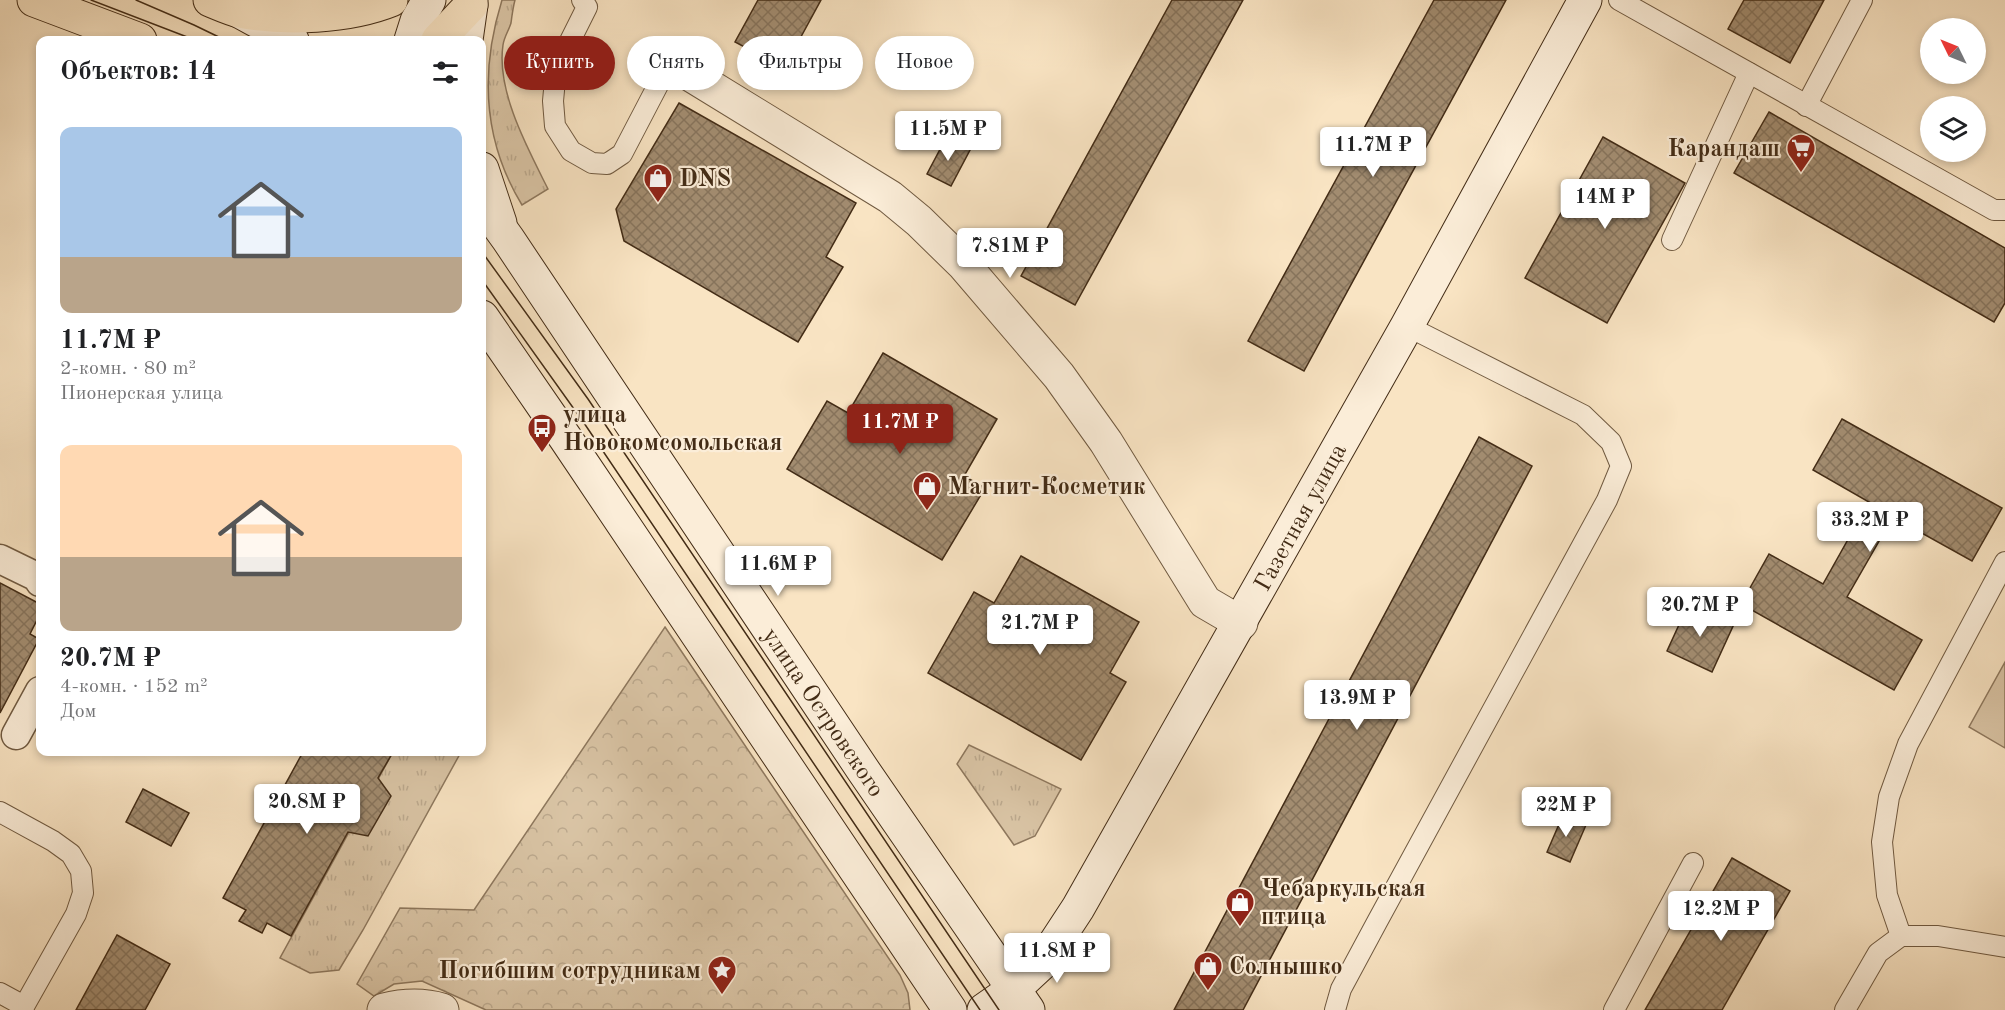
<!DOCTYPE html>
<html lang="ru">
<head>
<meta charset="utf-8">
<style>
	body { margin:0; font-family:"Old Standard TT",serif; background:#f6f6f6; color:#202124; height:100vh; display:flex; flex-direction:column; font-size:22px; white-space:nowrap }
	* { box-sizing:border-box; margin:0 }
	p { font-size:20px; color:#757577 }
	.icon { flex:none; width:33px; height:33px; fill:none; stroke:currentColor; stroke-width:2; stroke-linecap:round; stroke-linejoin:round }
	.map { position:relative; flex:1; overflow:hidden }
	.panel { position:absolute; left:36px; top:36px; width:450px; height:720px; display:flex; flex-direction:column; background:#fff; border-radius:12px; box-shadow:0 3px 9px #0003 }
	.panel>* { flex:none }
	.top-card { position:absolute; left:504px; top:36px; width:570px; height:54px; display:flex; gap:12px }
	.needle { width:39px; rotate:313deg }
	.controls { position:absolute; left:1920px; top:18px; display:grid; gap:12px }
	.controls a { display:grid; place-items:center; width:66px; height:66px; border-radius:50%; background:#fff; box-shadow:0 3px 9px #0003; font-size:30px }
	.price { position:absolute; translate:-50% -51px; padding:0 14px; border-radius:6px; background:#fff; color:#222; font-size:20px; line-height:39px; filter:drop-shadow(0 2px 3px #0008) }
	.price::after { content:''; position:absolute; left:50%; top:36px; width:18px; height:14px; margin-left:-9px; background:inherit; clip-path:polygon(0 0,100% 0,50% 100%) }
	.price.active { background:#8f2418; color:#fff }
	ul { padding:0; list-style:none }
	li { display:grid; align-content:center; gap:12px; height:318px; padding:0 24px }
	li span { display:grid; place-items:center; height:186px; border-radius:12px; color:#555 }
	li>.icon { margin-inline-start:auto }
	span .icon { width:108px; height:108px; fill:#fffc; stroke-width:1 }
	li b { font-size:26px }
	h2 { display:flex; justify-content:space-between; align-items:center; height:72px; padding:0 24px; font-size:26px }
	.pill { padding:0 21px; border-radius:27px; background:#fff; box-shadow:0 3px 9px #0003; font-size:21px; line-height:54px }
	.pill.active { background:#8f2418; color:#fff }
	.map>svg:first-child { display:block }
</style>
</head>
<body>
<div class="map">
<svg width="2005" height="1010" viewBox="0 0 2005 1010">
	<defs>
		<pattern id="grass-tufts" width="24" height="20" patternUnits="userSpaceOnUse" patternTransform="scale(1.5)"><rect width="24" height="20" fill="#dac5a6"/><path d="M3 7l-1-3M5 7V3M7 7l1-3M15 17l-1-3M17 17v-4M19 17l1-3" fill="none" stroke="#bca98e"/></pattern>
		<pattern id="park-crowns" width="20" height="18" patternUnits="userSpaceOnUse" patternTransform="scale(1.5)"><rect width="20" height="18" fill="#dac5a6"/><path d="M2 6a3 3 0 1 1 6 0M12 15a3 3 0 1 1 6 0" fill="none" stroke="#bca98e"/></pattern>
		<pattern id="building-cross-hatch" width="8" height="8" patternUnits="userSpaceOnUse" patternTransform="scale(1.5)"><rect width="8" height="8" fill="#a28c70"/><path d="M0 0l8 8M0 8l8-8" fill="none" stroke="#86735b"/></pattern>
	</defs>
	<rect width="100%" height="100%" fill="#f9e4c3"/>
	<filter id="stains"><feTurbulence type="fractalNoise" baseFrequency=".00333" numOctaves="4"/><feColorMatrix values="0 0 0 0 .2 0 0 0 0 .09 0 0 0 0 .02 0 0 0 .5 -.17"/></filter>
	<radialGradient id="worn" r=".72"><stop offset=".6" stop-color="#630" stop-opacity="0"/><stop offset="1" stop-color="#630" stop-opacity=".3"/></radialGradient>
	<!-- grass -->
	<g fill="url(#grass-tufts)" stroke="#8e785e" stroke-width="1.5">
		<path d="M502 0H515C513 7 512 15 511 23 509 30 504 37 503 45 496 91 528 149 548 189L522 205C483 141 480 71 502 0Z"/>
		<polygon points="969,745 1061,789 1035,836 1014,845 957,764"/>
		<polygon points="393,752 461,752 363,930 339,970 310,973 280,958"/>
	</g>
	<!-- park -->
	<polygon fill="url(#park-crowns)" stroke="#8e785e" stroke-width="1.5" points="665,627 900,975 908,993 910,1010 486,1010 422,981 394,984 374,996 357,984 400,908 474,910"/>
	<!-- garden -->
	<polygon fill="#dac5a6" stroke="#8e785e" stroke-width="1.5" points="2005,662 2005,748 1969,727"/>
	<!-- building -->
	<g fill="url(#building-cross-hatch)" stroke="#432c16" stroke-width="1.5">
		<polygon points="758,0 821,0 784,68 735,42"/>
		<polygon points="1172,0 1243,0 1075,305 1021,276"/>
		<polygon points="1434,0 1506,0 1304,371 1248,341"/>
		<polygon points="1744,0 1824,0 1790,63 1728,29"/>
		<polygon points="679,103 856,203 826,257 843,267 798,342 624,241 616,209"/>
		<polygon points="1769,112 2005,248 2005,303 1994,322 1734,173"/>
		<polygon points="1603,137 1685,183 1607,323 1525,278"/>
		<polygon points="946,138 970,150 951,186 927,174"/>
		<polygon points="883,353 997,419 964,476 985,488 942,560 787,469 827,401 848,413"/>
		<polygon points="1842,419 2002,508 1972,561 1893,517 1847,597 1922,640 1894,690 1741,604 1769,554 1823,584 1869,502 1813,470"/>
		<polygon points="1479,437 1532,466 1243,1010 1174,1010"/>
		<polygon points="1021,556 1139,622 1110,673 1126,682 1081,760 928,673 974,592 994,603"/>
		<polygon points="0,583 40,604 40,614 30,634 39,639 0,713"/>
		<polygon points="1689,603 1734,624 1712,672 1667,651"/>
		<polygon points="303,752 393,752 378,778 391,796 368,836 348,832 291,936 267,923 262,933 239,921 246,910 223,898"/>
		<polygon points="143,789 189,813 171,846 126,822"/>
		<polygon points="1563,815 1586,825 1570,862 1547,852"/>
		<polygon points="1732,858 1790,891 1722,1010 1645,1010"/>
		<polygon points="117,935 170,964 145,1010 76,1010"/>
	</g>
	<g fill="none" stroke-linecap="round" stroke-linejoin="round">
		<!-- service casing -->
		<g stroke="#705a41" stroke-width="22">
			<g id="service">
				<polyline points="582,0 587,7 556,69 553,101 555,126 571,151 592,163 607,164 622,154 670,62"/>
				<polyline points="1619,0 1994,210 2005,210"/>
				<polyline points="1806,106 1862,0"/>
				<polyline points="1672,240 1749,73"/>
				<polyline points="2005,562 1908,744 1889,797 1882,842 1887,895 1901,936 1938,936 2005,947"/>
				<polyline points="0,812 53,841 71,854 81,871 83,893 76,914 22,1010"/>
				<polyline points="0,993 24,1006"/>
				<polyline points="1335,1010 1341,989 1377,922 1607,500 1621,466 1611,442 1583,415 1407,326"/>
				<polyline points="1614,1010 1693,863"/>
				<polyline points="1845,1010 1878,953 1901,936"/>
			</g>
		</g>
		<!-- pedestrian casing -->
		<g stroke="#705a41" stroke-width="31">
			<g id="pedestrian">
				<polyline points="0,559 37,577 40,582"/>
				<polyline points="16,735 40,691"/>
			</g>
		</g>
		<!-- minor casing -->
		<g stroke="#705a41" stroke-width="35">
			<g id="minor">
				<polyline points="670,62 890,197 919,221 964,265 1059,376 1106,442 1205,602 1241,623"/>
				<path d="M384 1010C404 1005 422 1004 442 1010"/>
			</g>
		</g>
		<!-- secondary casing -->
		<g stroke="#432c16" stroke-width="35">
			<g id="secondary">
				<polyline points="239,11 292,40"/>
				<polyline points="411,40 417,21 429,0"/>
				<polyline points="466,40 471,5"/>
				<polyline points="482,169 500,223"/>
				<polyline points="482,203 508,239 863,770 1028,1010"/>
				<polyline points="482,317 566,439 950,1010"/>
				<polyline points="984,1010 1014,989 1042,963 1078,908 1407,326 1585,0"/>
			</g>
		</g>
		<!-- primary casing -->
		<g stroke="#432c16" stroke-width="35">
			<g id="primary">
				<polyline points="34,0 140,40"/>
				<path d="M210 0C220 4 230 9 240 11 284 20 349 17 391 0"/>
				<polyline points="438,40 471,5 471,0"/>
			</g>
		</g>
		<!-- service -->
		<use href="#service" stroke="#fbedd8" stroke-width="20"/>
		<!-- pedestrian -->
		<use href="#pedestrian" stroke="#fbedd8" stroke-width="28"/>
		<!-- minor -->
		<use href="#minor" stroke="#fbedd8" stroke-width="33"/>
		<!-- secondary -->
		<use href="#secondary" stroke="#fbedd8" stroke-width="33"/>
		<!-- primary -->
		<use href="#primary" stroke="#f9e4c3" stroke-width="33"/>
		<!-- tram -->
		<g stroke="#432c16" stroke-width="1.5">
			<polyline points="91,0 195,40"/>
			<polyline points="136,0 194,25 225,40"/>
			<polyline points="482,252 588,399 999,1010"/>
			<polyline points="482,280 584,423 980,1010"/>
		</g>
	</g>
	<!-- icons -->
	<defs>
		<g id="supermarket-pin" transform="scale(1.5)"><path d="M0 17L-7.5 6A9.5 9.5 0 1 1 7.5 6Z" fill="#8f2418" stroke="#fbedd8"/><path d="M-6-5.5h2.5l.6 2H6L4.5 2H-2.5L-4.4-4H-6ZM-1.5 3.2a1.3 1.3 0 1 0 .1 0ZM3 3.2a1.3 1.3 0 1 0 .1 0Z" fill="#fff"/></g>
		<g id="shop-pin" transform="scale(1.5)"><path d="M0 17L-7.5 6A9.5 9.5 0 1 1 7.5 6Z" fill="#8f2418" stroke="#fbedd8"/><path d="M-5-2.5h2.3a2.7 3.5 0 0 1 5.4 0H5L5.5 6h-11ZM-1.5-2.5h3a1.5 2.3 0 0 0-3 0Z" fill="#fff"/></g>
		<g id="bus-pin" transform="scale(1.5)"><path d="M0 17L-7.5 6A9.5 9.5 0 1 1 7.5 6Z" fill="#8f2418" stroke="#fbedd8"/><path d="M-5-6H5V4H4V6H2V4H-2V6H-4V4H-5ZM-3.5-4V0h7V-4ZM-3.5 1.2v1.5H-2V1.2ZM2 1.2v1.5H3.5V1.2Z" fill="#fff"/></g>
		<g id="sight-pin" transform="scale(1.5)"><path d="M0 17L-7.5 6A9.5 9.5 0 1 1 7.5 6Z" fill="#8f2418" stroke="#fbedd8"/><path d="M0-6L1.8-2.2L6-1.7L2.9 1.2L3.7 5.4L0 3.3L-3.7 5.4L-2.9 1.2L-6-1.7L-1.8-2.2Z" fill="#fff"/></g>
	</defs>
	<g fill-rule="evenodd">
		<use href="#supermarket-pin" x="1801" y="148"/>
		<use href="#shop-pin" x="658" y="178"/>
		<use href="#bus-pin" x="542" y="428"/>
		<use href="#shop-pin" x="927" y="486"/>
		<use href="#shop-pin" x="1240" y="902"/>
		<use href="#shop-pin" x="1208" y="966"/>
		<use href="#sight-pin" x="722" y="970"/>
	</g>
	<g text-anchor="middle" stroke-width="4.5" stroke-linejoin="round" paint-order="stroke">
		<!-- poi labels -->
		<g font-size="24" font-weight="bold" fill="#432c16" stroke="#fbedd8" text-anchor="start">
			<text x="1780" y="156" text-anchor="end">Карандаш</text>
			<text x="679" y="186">DNS</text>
			<text x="563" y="422">улица<tspan x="563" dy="28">Новокомсомольская</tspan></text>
			<text x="948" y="494">Магнит-Косметик</text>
			<text x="1261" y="896">Чебаркульская<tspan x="1261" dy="28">птица</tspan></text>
			<text x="1229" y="974">Солнышко</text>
			<text x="701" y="978" text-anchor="end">Погибшим сотрудникам</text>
		</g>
		<!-- street labels -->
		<g font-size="24" fill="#432c16" stroke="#fbedd8">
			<text transform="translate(1300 517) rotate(-61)" y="8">Газетная улица</text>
			<text transform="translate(824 712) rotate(56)" y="8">улица Островского</text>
		</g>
	</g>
	<rect width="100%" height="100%" filter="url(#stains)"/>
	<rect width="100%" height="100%" fill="url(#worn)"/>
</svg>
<div class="controls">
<a><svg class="needle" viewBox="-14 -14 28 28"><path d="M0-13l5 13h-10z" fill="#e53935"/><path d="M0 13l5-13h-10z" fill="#757577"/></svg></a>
<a><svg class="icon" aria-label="layers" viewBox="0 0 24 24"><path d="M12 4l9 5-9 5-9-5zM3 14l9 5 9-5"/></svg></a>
</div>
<b class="price" style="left:948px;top:162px">11.5M ₽</b>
<b class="price" style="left:1373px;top:178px">11.7M ₽</b>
<b class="price" style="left:1605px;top:230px">14M ₽</b>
<b class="price" style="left:1010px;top:279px">7.81M ₽</b>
<b class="price active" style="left:900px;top:455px">11.7M ₽</b>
<b class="price" style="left:1870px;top:553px">33.2M ₽</b>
<b class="price" style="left:778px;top:597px">11.6M ₽</b>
<b class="price" style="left:1700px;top:638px">20.7M ₽</b>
<b class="price" style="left:1040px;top:656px">21.7M ₽</b>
<b class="price" style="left:1357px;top:731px">13.9M ₽</b>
<b class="price" style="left:307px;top:835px">20.8M ₽</b>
<b class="price" style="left:1566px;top:838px">22M ₽</b>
<b class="price" style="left:1721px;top:942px">12.2M ₽</b>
<b class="price" style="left:1057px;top:984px">11.8M ₽</b>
<div class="top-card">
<a class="pill active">Купить</a>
<a class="pill">Снять</a>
<a class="pill">Фильтры</a>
<a class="pill">Новое</a>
</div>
<section class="panel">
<h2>Объектов: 14<svg class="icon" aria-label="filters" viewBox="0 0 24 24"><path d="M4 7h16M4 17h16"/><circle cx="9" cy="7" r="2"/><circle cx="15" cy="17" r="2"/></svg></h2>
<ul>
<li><span style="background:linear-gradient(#a9c7e8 70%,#b9a48a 0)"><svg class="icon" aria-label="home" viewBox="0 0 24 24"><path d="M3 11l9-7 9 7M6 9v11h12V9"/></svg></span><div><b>11.7M ₽</b><p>2-комн. · 80 m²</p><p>Пионерская улица</p></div></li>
<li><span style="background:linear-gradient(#ffd9b3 60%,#b9a48a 0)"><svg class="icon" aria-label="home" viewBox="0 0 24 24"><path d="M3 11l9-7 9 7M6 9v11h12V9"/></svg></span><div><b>20.7M ₽</b><p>4-комн. · 152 m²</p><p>Дом</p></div></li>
</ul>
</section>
</div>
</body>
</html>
